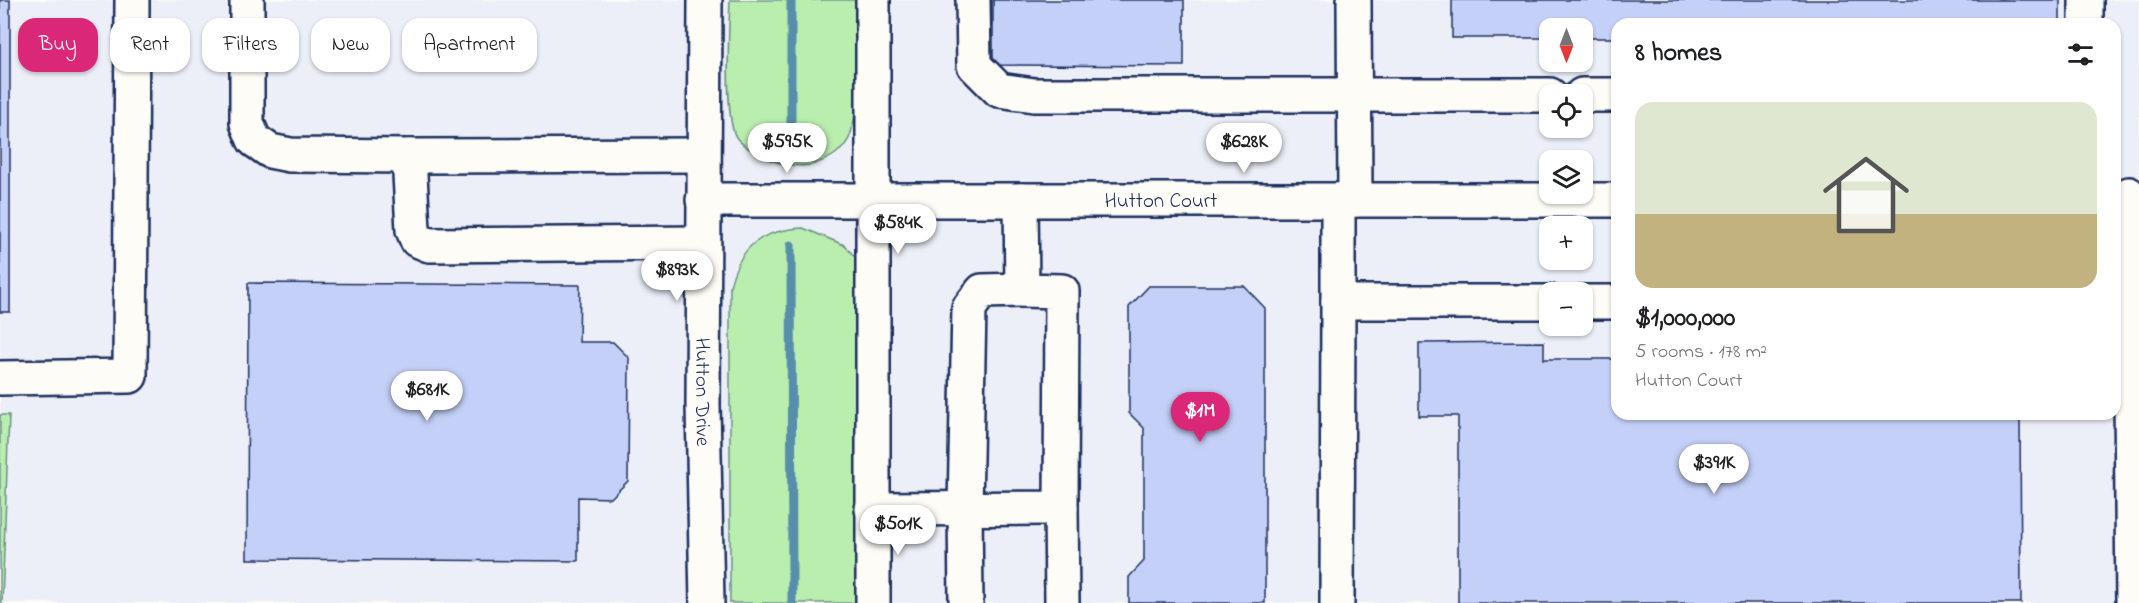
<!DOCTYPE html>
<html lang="en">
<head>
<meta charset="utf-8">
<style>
	body { margin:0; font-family:"Indie Flower",sans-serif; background:#f2f2f2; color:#202124; height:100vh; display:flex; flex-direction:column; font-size:22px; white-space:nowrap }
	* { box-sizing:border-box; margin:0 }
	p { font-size:20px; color:#757577 }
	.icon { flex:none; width:33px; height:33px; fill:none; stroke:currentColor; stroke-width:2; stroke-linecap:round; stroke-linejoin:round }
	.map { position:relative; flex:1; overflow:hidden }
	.panel { position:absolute; left:1611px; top:18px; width:510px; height:402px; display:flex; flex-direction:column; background:#fff; border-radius:18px; box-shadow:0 2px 4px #0004 }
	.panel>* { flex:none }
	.guide { position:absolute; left:18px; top:18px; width:570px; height:54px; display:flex; gap:12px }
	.needle { width:39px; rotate:180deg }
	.fabs { position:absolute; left:1539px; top:18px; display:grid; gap:12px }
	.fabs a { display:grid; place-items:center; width:54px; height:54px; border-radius:12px; background:#fff; box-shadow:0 2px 4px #0004; font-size:30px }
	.price { position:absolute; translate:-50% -51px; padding:0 14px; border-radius:21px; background:#fff; color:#222; font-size:20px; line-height:39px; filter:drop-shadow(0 2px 3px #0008) }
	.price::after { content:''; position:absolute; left:50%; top:36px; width:18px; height:14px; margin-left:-9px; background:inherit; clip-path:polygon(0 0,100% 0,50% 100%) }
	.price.active { background:#db2777; color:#fff }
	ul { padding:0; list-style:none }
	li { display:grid; align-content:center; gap:12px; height:318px; padding:0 24px }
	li+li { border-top:2px solid #e0e0e0 }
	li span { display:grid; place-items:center; height:186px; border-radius:18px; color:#555 }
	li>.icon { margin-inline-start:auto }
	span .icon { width:108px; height:108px; fill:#fffc; stroke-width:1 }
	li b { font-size:26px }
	h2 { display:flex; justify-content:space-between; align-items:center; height:72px; padding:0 24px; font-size:26px }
	.chip { padding:0 21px; border-radius:18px; background:#fff; box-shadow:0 2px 4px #0004; font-size:21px; line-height:54px }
	.chip.active { background:#db2777; color:#fff }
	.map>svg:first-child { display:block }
</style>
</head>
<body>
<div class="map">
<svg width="2139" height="603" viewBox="0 0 2139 603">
	<rect width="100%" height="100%" fill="#fdfcf7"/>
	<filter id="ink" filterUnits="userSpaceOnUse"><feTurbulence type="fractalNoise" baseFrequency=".0167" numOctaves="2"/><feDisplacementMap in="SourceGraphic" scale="12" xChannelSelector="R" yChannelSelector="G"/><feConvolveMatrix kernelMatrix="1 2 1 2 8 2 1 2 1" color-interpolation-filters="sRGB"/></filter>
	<g filter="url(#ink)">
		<!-- built -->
		<path fill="#eceff7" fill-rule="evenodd" d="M0 0H2139V603H0ZM1617 24H2115V414H1617ZM1550 28H1582V62H1550ZM1550 94H1582V128H1550ZM1550 160H1582V194H1550ZM1550 226H1582V260H1550ZM1550 292H1582V326H1550Z"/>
		<!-- green -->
		<g fill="#baeeaf" stroke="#6a8e86" stroke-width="1.5">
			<path d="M730 0H858C857 40 862 95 851 133 846 151 827 161 810 165 798 167 781 164 770 160 759 155 743 147 736 137 724 118 729 27 730 0Z"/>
			<path d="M803 228 844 245 856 258 860 281 861 603H730V286C740 246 761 230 803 228Z"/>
			<polygon points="0,415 9,415 2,603 0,603"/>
		</g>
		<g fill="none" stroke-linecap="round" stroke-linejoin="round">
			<!-- stream -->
			<g stroke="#578eab" stroke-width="9">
				<polyline points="791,0 791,140"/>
				<polyline points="791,245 792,603"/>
			</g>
		</g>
		<!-- building -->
		<g fill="#c4d0f7" stroke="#1b2f5e" stroke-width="1.5">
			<rect x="0" y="0" width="10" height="312"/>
			<polygon points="993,0 1184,0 1184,66 993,65"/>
			<polygon points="1452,0 2060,0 2060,24 1617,24 1617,38 1582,38 1582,28 1550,28 1550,38 1452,38"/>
			<polygon points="248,283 580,285 579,342 613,342 629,358 628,481 611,498 578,497 578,561 247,559"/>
			<polygon points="1149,286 1244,286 1265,308 1265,603 1129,603 1129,577 1144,561 1144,428 1129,413 1129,307"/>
			<polygon points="1544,342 1544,359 1617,359 1617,414 2020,414 2021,603 1458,603 1458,416 1419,416 1419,343"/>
		</g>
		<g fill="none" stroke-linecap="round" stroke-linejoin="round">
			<!-- minor casing -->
			<g stroke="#1b2f5e" stroke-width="38">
				<g id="minor">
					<polyline points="247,0 247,123 254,140 270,151 290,155 409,156"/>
					<path id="s1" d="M705 0 703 405 707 603"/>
					<polyline points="973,0 974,65 999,90 1034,95 1550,95"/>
					<polyline points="1354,0 1355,200"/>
					<polyline points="2086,0 2086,24"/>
					<polyline points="1582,95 1617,95"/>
					<polyline points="2129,194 2133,603"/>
					<path id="s2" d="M703 200H1617"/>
					<polyline points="1338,200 1338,302 1550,302"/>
					<polyline points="703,243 429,245 417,240 413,230 409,156 703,155"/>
					<polyline points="1582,302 1617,302"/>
					<polyline points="0,378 130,376 132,0"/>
					<polyline points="1061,508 1062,603"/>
					<polyline points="872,509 1061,508 1062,291 1022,290 1021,200"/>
					<polyline points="873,603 873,0"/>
					<polyline points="966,603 965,508 969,308 982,291 1022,290"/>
					<polyline points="1337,603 1338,302"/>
				</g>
			</g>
			<!-- minor -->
			<use href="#minor" stroke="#fdfcf7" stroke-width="33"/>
		</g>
	</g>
	<g text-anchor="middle" stroke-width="4.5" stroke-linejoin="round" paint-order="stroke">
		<!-- street labels -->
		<g font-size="21" fill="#1b2f5e" stroke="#fdfcf7">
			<text dy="7" stroke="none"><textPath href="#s2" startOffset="458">Hutton Court</textPath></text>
			<text dy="7" stroke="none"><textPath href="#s1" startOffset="392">Hutton Drive</textPath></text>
		</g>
	</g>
</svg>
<div class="fabs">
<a><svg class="needle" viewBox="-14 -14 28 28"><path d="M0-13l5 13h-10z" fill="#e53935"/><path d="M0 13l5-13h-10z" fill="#757577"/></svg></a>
<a><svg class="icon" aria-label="locate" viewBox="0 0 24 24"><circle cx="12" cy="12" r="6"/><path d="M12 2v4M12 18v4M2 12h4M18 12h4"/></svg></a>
<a><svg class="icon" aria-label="layers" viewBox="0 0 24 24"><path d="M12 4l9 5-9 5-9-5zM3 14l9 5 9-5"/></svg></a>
<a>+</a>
<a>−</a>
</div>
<b class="price" style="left:787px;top:174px">$595K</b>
<b class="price" style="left:1244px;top:174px">$628K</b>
<b class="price" style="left:898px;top:255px">$584K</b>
<b class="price" style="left:677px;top:302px">$893K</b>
<b class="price" style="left:427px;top:422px">$681K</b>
<b class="price active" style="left:1200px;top:443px">$1M</b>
<b class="price" style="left:1714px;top:495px">$391K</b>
<b class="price" style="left:898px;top:556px">$501K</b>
<div class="guide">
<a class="chip active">Buy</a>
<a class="chip">Rent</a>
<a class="chip">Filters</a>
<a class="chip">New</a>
<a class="chip">Apartment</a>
</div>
<section class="panel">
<h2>8 homes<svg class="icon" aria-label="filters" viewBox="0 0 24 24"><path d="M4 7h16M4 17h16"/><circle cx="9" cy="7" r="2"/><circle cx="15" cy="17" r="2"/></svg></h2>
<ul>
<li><span style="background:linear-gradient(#dfe7d0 60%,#c2b280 0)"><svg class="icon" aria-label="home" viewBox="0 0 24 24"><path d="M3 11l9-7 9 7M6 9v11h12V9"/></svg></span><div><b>$1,000,000</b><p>5 rooms · 178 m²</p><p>Hutton Court</p></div></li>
</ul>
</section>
</div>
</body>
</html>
